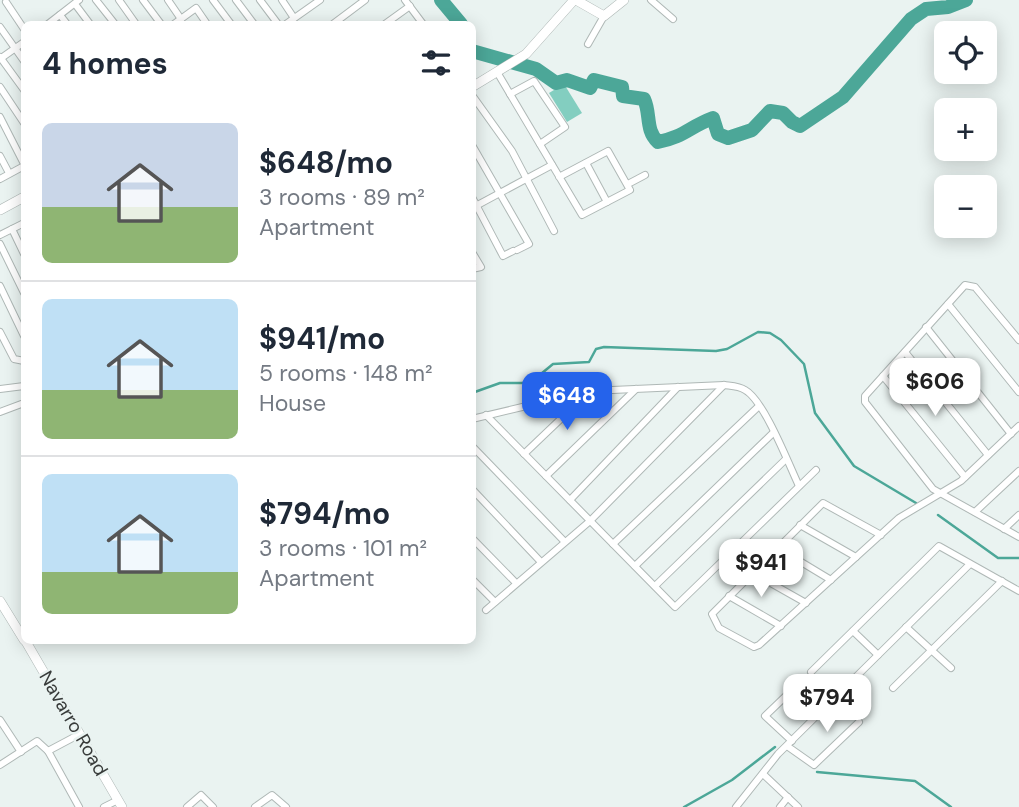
<!DOCTYPE html>
<html lang="en">
<head>
<meta charset="utf-8">
<style>
	body { margin:0; font-family:"DM Sans",sans-serif; background:#f2f2f3; color:#1f2937; height:100vh; display:flex; flex-direction:column; font-size:26px; white-space:nowrap }
	* { box-sizing:border-box; margin:0 }
	p { font-size:23px; color:#747a83 }
	.icon { flex:none; width:38px; height:38px; fill:none; stroke:currentColor; stroke-width:2; stroke-linecap:round; stroke-linejoin:round }
	.map { position:relative; flex:1; overflow:hidden }
	.details { position:absolute; left:21px; top:21px; width:455px; height:623px; display:flex; flex-direction:column; background:#fff; border-radius:10px; box-shadow:0 4px 18px #0003 }
	.details>* { flex:none }
	.fabs { position:absolute; left:934px; top:21px; display:grid; gap:14px }
	.fabs a { display:grid; place-items:center; width:63px; height:63px; border-radius:10px; background:#fff; box-shadow:0 4px 18px #0003; font-size:35px }
	.price { position:absolute; translate:-50% -60px; padding:0 16px; border-radius:14px; background:#fff; color:#222; font-size:23px; line-height:46px; filter:drop-shadow(0 2px 4px #0008) }
	.price::after { content:''; position:absolute; left:50%; top:42px; width:21px; height:16px; margin-left:-10px; background:inherit; clip-path:polygon(0 0,100% 0,50% 100%) }
	.price.selected { background:#2563eb; color:#fff }
	ul { padding:0; list-style:none }
	li { display:flex; align-items:center; gap:21px; height:175px; padding:0 21px }
	li+li { border-top:2px solid #e0e1e3 }
	li span { display:grid; place-items:center; flex:none; width:196px; height:140px; border-radius:10px; color:#555 }
	li>.icon { margin-inline-start:auto }
	span .icon { width:84px; height:84px; fill:#fffc; stroke-width:1 }
	li b { font-size:30px }
	h2 { display:flex; justify-content:space-between; align-items:center; height:84px; padding:0 21px; font-size:30px }
	.map>svg:first-child { display:block }
</style>
</head>
<body>
<div class="map">
<svg width="1019" height="807" viewBox="0 0 1019 807">
	<rect width="100%" height="100%" fill="#eaf3f1"/>
	<!-- green -->
	<polygon fill="#83cec0" points="564,84 582,113 567,122 549,93"/>
	<g fill="none" stroke-linecap="round" stroke-linejoin="round">
		<!-- stream -->
		<g stroke="#4ca798" stroke-width="2.5">
			<polyline points="472,393 500,383 530,383 553,364 589,362 596,349 604,347 716,351 727,349 758,332 770,333 781,340 804,364 815,413 854,466 916,503"/>
			<polyline points="938,515 998,558 1019,558"/>
			<polyline points="817,772 915,781 951,807"/>
			<polyline points="684,807 732,780 775,747"/>
		</g>
		<!-- river -->
		<g stroke="#4ca798" stroke-width="14">
			<polyline points="441,0 461,24"/>
			<path d="M472 51 536 69 556 83 567 80 590 88 594 80 622 87 623 96 644 99C651 114 645 130 658 142 684 137 689 127 713 118L718 134 728 138 752 130 770 111 783 113 792 122 800 126 843 97 911 19 926 9 948 7 966 0"/>
		</g>
		<!-- street casing -->
		<g stroke="#afb8b6" stroke-width="8">
			<g id="street">
				<polyline points="96,0 115,24"/>
				<polyline points="119,0 136,24"/>
				<polyline points="143,0 161,24"/>
				<polyline points="168,0 181,19"/>
				<polyline points="213,0 231,24"/>
				<polyline points="236,0 254,24"/>
				<polyline points="260,0 278,24"/>
				<polyline points="282,0 294,18"/>
				<polyline points="405,0 423,24"/>
				<polyline points="651,0 673,19"/>
				<polyline points="6,2 24,29"/>
				<polyline points="75,4 90,24"/>
				<polyline points="60,15 67,24"/>
				<polyline points="48,24 79,0"/>
				<polyline points="174,24 196,8 207,24"/>
				<polyline points="286,24 320,0"/>
				<polyline points="333,24 365,0"/>
				<polyline points="385,24 410,6"/>
				<polyline points="0,27 24,61"/>
				<polyline points="588,44 604,16"/>
				<polyline points="0,57 24,90"/>
				<polyline points="0,59 24,42"/>
				<polyline points="497,72 582,215 630,190 608,151 559,177"/>
				<polyline points="0,87 24,123"/>
				<polyline points="510,94 534,81 565,127 540,144"/>
				<polyline points="472,95 512,151 554,231"/>
				<polyline points="0,117 24,164"/>
				<polyline points="472,145 529,244 517,250"/>
				<polyline points="0,156 9,173"/>
				<polyline points="586,163 607,202"/>
				<polyline points="0,179 24,166"/>
				<polyline points="628,184 645,175"/>
				<polyline points="472,197 503,256 513,251"/>
				<polyline points="472,208 552,165"/>
				<polyline points="12,229 24,254"/>
				<polyline points="0,235 24,223"/>
				<polyline points="0,244 24,293"/>
				<polyline points="472,252 481,267 472,269"/>
				<polyline points="0,286 24,336"/>
				<polyline points="948,304 1019,392"/>
				<polyline points="926,327 1011,434"/>
				<polyline points="0,332 14,359 24,361"/>
				<polyline points="1019,340 975,287 965,285 865,396 865,402 933,489 1019,537"/>
				<polyline points="905,352 988,455"/>
				<polyline points="883,376 965,477"/>
				<polyline points="0,389 24,386"/>
				<polyline points="0,412 24,403"/>
				<polyline points="486,415 675,607 816,470"/>
				<path d="M472 419 590 391 724 385C731 386 739 386 745 390 764 400 789 465 799 486"/>
				<polyline points="472,446 564,541"/>
				<polyline points="524,454 589,392"/>
				<polyline points="546,476 636,389"/>
				<polyline points="472,489 540,561"/>
				<polyline points="570,500 678,387"/>
				<polyline points="975,512 1019,471"/>
				<polyline points="800,525 856,557"/>
				<polyline points="1004,529 1019,515"/>
				<polyline points="881,535 823,503 712,614 719,628 754,647 759,645 899,518 961,481 1019,426"/>
				<polyline points="472,538 516,583"/>
				<polyline points="613,544 759,406"/>
				<polyline points="778,548 831,580"/>
				<polyline points="635,566 773,433"/>
				<polyline points="753,573 806,603"/>
				<polyline points="472,579 495,602"/>
				<polyline points="655,586 786,459"/>
				<polyline points="729,596 781,626"/>
				<polyline points="486,610 590,521 724,385"/>
				<polyline points="906,627 951,668"/>
				<polyline points="853,631 878,655"/>
				<polyline points="811,672 939,546 1019,591"/>
				<polyline points="893,688 1002,581"/>
				<polyline points="790,692 765,716 792,741"/>
				<polyline points="0,720 21,752"/>
				<polyline points="787,746 814,765 859,722"/>
				<polyline points="0,765 37,741 48,751"/>
				<polyline points="763,774 798,807"/>
				<polyline points="79,807 48,751 80,734"/>
				<polyline points="104,807 118,800"/>
				<polyline points="187,807 201,795 213,807"/>
				<polyline points="255,807 272,795 286,807"/>
				<polyline points="736,807 778,754 970,564"/>
				<polyline points="780,807 788,797"/>
			</g>
		</g>
		<!-- secondary casing -->
		<g stroke="#afb8b6" stroke-width="10">
			<g id="secondary">
				<polyline points="576,0 604,16 624,0"/>
				<polyline points="472,87 526,54 574,0"/>
				<polyline points="0,210 24,197"/>
				<polyline points="0,601 24,640"/>
				<polyline points="25,640 122,807"/>
			</g>
		</g>
		<!-- street -->
		<use href="#street" stroke="#fff" stroke-width="6"/>
		<!-- secondary -->
		<use href="#secondary" stroke="#fff" stroke-width="9"/>
	</g>
	<g text-anchor="middle" stroke-width="5" stroke-linejoin="round" paint-order="stroke">
		<!-- street labels -->
		<g font-size="19" fill="#393c3b" stroke="#eaf3f1">
			<text transform="translate(74 723) rotate(60)" y="7">Navarro Road</text>
		</g>
	</g>
</svg>
<div class="fabs">
<a><svg class="icon" aria-label="locate" viewBox="0 0 24 24"><circle cx="12" cy="12" r="6"/><path d="M12 2v4M12 18v4M2 12h4M18 12h4"/></svg></a>
<a>+</a>
<a>−</a>
</div>
<b class="price" style="left:935px;top:418px">$606</b>
<b class="price selected" style="left:567px;top:432px">$648</b>
<b class="price" style="left:761px;top:599px">$941</b>
<b class="price" style="left:827px;top:734px">$794</b>
<section class="details">
<h2>4 homes<svg class="icon" aria-label="filters" viewBox="0 0 24 24"><path d="M4 7h16M4 17h16"/><circle cx="9" cy="7" r="2"/><circle cx="15" cy="17" r="2"/></svg></h2>
<ul>
<li><span style="background:linear-gradient(#c9d6e8 60%,#8fb573 0)"><svg class="icon" aria-label="home" viewBox="0 0 24 24"><path d="M3 11l9-7 9 7M6 9v11h12V9"/></svg></span><div><b>$648/mo</b><p>3 rooms · 89 m²</p><p>Apartment</p></div></li>
<li><span style="background:linear-gradient(#bfe0f5 65%,#8fb573 0)"><svg class="icon" aria-label="home" viewBox="0 0 24 24"><path d="M3 11l9-7 9 7M6 9v11h12V9"/></svg></span><div><b>$941/mo</b><p>5 rooms · 148 m²</p><p>House</p></div></li>
<li><span style="background:linear-gradient(#bfe0f5 70%,#8fb573 0)"><svg class="icon" aria-label="home" viewBox="0 0 24 24"><path d="M3 11l9-7 9 7M6 9v11h12V9"/></svg></span><div><b>$794/mo</b><p>3 rooms · 101 m²</p><p>Apartment</p></div></li>
</ul>
</section>
</div>
</body>
</html>
